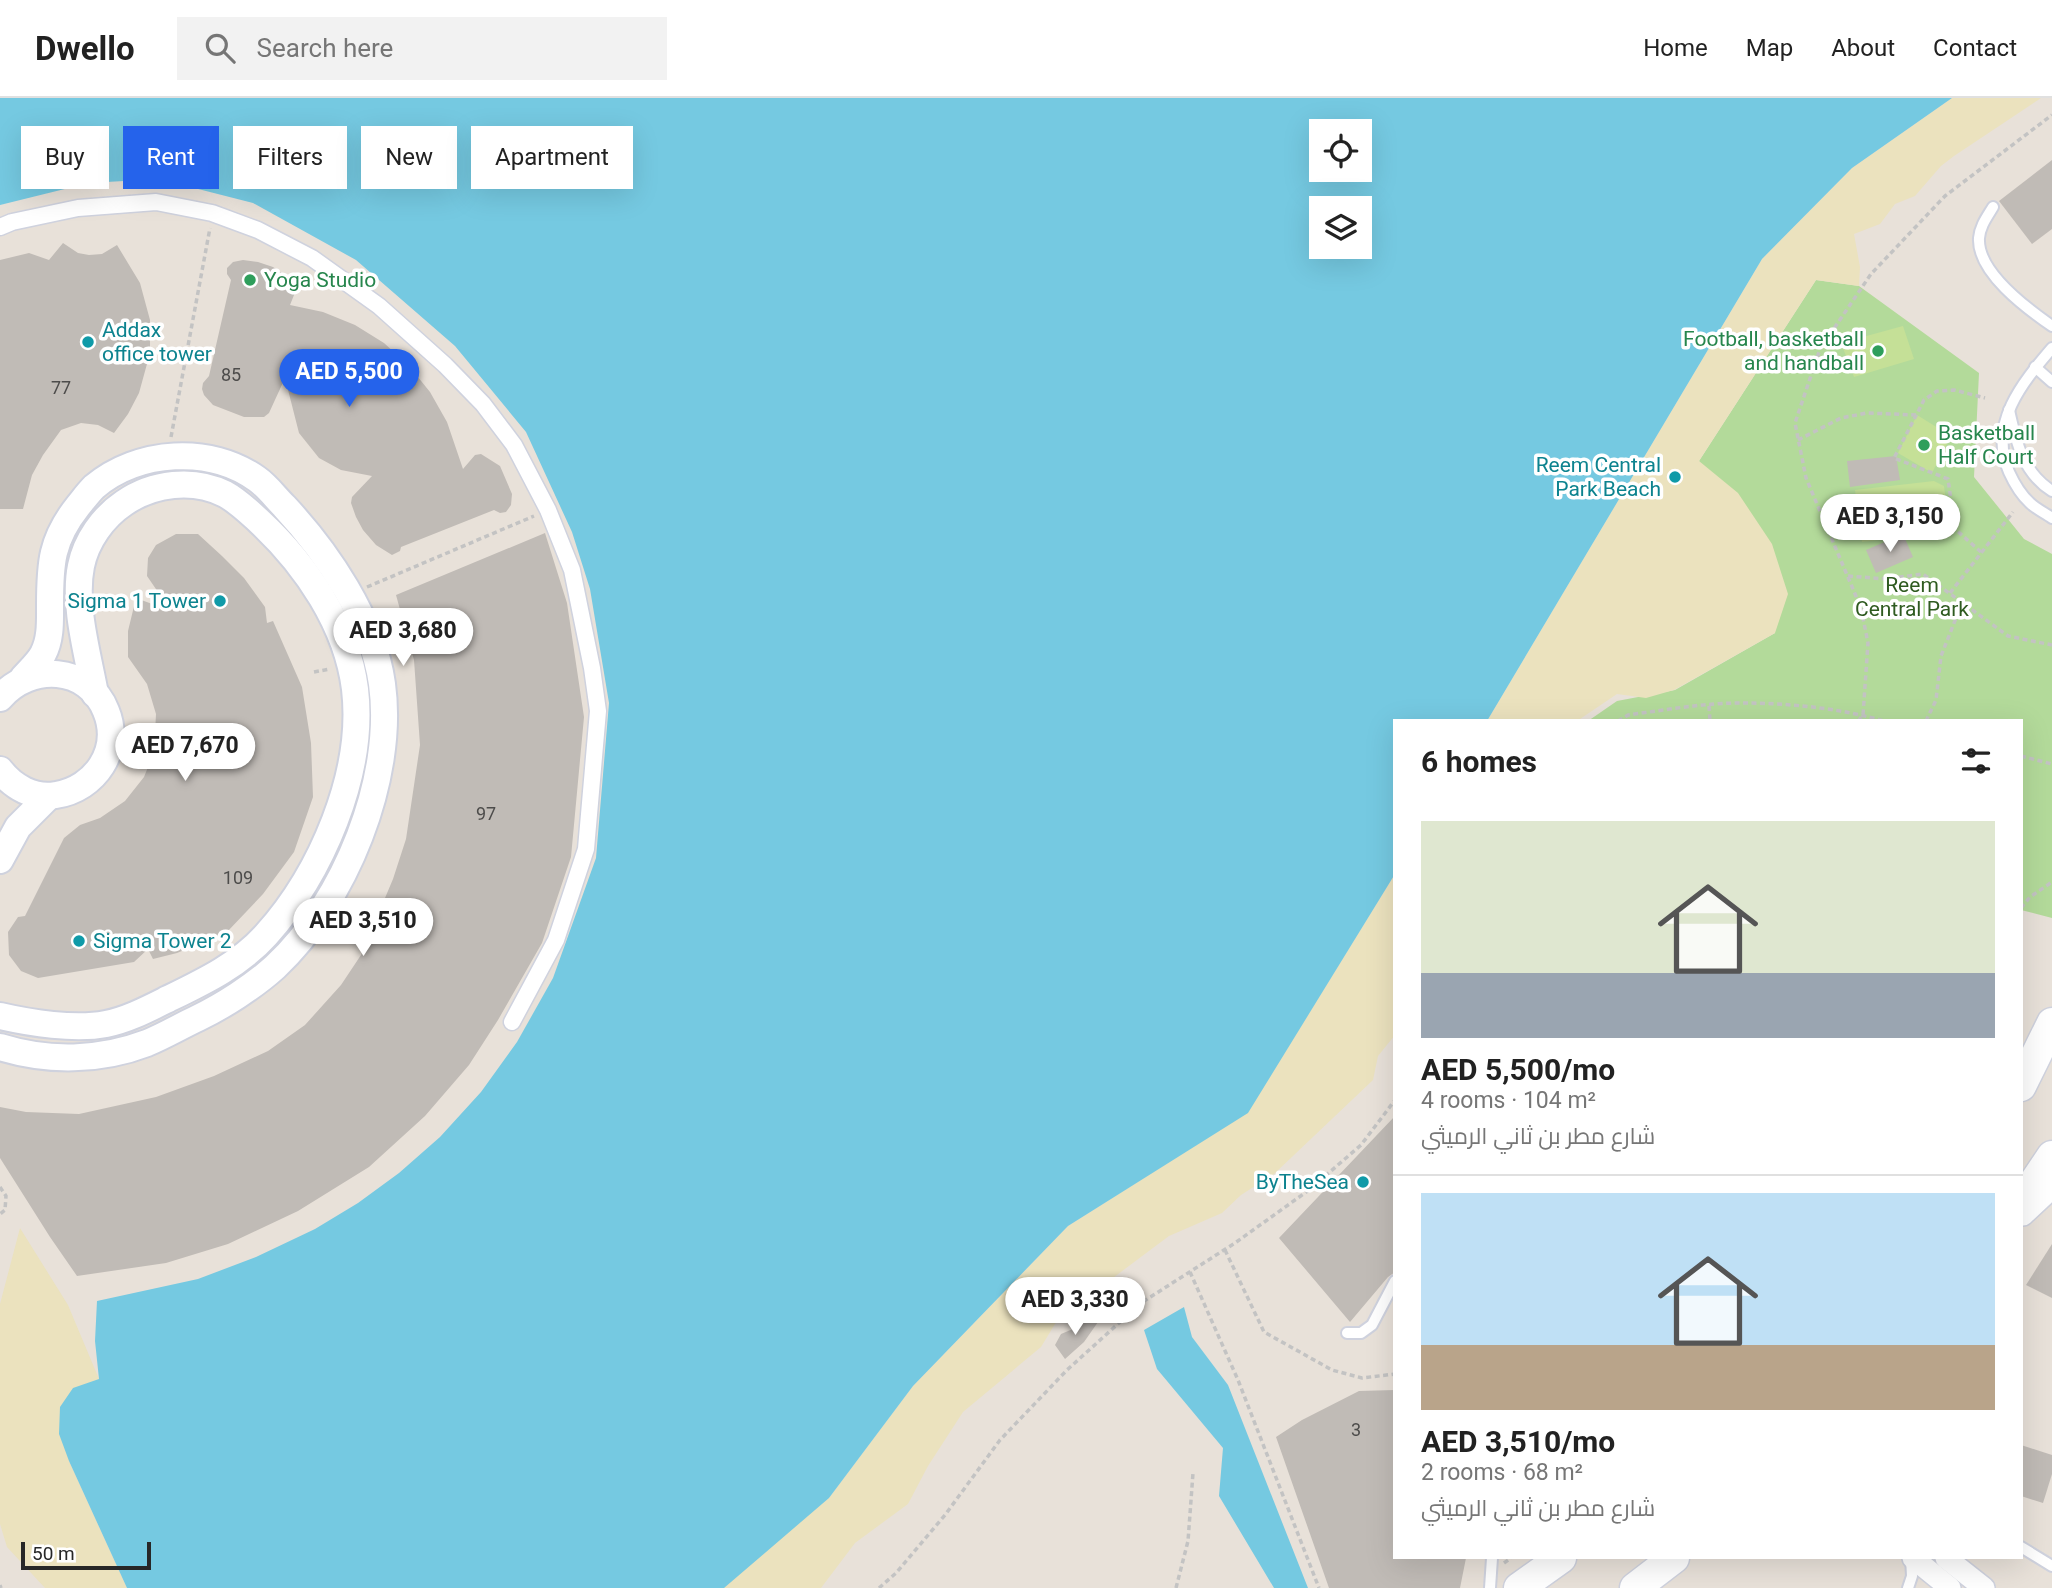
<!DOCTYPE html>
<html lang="en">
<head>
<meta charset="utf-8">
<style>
	body { margin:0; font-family:Roboto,Cairo,sans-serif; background:#f2f2f2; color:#222; height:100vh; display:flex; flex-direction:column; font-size:26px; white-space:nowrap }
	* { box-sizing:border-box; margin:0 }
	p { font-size:23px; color:#767676 }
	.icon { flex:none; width:38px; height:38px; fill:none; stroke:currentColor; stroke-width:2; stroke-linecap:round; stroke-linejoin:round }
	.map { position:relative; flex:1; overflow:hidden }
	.drawer { position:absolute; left:1393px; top:621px; width:630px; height:840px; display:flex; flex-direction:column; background:#fff; border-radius:0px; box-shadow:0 7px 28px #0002 }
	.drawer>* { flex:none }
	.banner { position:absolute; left:21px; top:28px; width:665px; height:63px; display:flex; gap:14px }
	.buttons { position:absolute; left:1309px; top:21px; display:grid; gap:14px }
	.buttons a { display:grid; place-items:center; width:63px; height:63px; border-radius:0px; background:#fff; box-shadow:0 7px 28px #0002; font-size:35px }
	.scale { position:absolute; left:21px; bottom:18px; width:130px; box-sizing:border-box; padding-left:7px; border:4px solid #272727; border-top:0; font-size:19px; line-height:24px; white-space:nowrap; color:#272727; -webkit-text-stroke:5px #fff; paint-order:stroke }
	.price { position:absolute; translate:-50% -60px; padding:0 16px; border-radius:24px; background:#fff; color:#222; font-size:23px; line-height:46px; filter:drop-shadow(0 2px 4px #0008) }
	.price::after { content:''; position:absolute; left:50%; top:42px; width:21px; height:16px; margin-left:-10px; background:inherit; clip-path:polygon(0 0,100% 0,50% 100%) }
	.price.active { background:#2563eb; color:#fff }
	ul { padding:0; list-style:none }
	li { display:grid; align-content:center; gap:14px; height:371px; padding:0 28px }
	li+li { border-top:2px solid #e0e0e0 }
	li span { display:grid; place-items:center; height:217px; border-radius:0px; color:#555 }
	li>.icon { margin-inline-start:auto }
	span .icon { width:126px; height:126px; fill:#fffc; stroke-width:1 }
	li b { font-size:30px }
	h2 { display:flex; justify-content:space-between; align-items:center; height:84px; padding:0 28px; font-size:30px }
	.chip { padding:0 24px; border-radius:0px; background:#fff; box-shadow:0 7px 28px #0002; font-size:24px; line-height:63px }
	.chip.active { background:#2563eb; color:#fff }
	header { display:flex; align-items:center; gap:42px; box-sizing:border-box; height:98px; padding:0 35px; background:#fff; border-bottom:2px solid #e0e0e0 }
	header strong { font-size:33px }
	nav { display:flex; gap:38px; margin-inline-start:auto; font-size:24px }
	.search { width:490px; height:63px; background:#f2f2f2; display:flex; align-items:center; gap:18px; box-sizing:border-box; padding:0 24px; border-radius:0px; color:#767676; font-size:26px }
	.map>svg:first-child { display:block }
</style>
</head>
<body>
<header>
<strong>Dwello</strong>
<div class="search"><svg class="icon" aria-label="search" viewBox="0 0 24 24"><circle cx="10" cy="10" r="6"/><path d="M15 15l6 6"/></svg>Search here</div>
<nav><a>Home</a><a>Map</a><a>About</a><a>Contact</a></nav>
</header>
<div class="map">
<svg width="2052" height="1490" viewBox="0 0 2052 1490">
	<rect width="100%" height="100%" fill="#e8e1d9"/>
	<!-- green -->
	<polygon fill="#b3da9a" points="1816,182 1859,188 1979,275 1974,379 2024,441 2052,456 2052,820 2021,812 2021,623 1588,623 1617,603 1675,592 1775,535 1699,363"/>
	<!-- sand -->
	<g fill="#ebe2be">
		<polygon points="1952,0 2041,0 1954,58 1941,68 1915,98 1895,106 1880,126 1854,136 1860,169 1859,188 1816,182 1699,363 1738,395 1772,446 1788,496 1775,535 1674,592 1646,600 1617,596 1577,623 1487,623 1762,161 1852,70"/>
		<polygon points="1395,776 1395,937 1378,958 1373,982 1274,1076 1241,1097 1222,1115 1169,1138 1058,1221 1041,1249 963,1314 928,1368 908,1406 855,1445 821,1490 713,1490 829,1400 913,1288 1068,1128 1248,1014"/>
		<polygon points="20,1130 68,1207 99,1281 69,1363 127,1490 45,1490 7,1449 0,1426 0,1206"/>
	</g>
	<!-- pitch -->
	<g fill="#c5e097">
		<polygon points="1903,228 1914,261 1854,279 1841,245"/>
		<polygon points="1917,317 1951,338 1932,375 1898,355"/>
		<polygon points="1934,383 1944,388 1949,429 1938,434 1862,444 1855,392"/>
	</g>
	<!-- water -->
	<g fill="#75c9e1" fill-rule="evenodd">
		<path d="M0 0H1952L1852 70 1762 161 1487 623H1395V776L1248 1015 1068 1128 913 1288 829 1400 724 1490H127L69 1363 59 1336 60 1309 73 1290 99 1281 95 1243 97 1203 198 1181 256 1159 315 1131 358 1105 399 1075 440 1039 481 994 517 944 553 880 596 760 609 605 590 491 572 434 526 334 455 248 356 162 253 105 159 81 89 85 0 107ZM1360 33V72H1321V33ZM1360 110V149H1321V110Z"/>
		<polygon points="1184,1209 1192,1239 1228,1287 1308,1490 1274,1490 1219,1398 1223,1350 1157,1271 1144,1232"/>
	</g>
	<!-- building -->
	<g fill="#c0bbb6">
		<polygon points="2052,62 2052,131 2032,146 1999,103"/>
		<polygon points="63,145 78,155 89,157 102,156 117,147 140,185 150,222 150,255 139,295 128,316 114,335 98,327 81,325 61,332 43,357 32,377 23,411 0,411 0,162 29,155 49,162"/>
		<polygon points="243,162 258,164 273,169 286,178 295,187 296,192 290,207 323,214 355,227 384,245 409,268 430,294 447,324 463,371 475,357 481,356 500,368 512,396 511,407 506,414 500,415 494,412 401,449 400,453 392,457 376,447 363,432 356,419 351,405 352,399 372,378 341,372 319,360 299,335 285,280 269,315 264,319 244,319 213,307 204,297 202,291 203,285 209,278 231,182 227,176 227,170 233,164"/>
		<polygon points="1896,358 1900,382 1850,389 1847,363"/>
		<polygon points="545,435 567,505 584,619 571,759 542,845 498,922 469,967 425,1018 369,1069 298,1113 228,1146 166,1165 77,1178 50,1139 0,1060 0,1009 26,1014 79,1016 156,999 214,978 268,953 305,927 341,887 361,857 393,781 406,741 420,647 414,562 396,497"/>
		<polygon points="176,436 198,436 222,458 244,480 265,509 267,525 273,523 302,589 311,645 313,699 294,754 263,796 227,834 177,855 153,861 148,851 134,864 38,880 21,873 9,857 8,834 18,819 25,818 64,740 80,727 100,720 125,703 144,679 154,654 156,616 147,586 128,559 128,533 136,500 171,513 147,478 148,460 156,447"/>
		<polygon points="1903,436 1913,459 1876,475 1866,452"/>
		<polygon points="1395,1018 1395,1174 1388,1179 1350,1224 1279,1140"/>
		<polygon points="2052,1146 2052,1200 2026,1187"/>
		<polygon points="1086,1218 1098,1224 1084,1244 1065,1261 1055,1247 1061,1236 1073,1231"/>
		<polygon points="1395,1292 1395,1460 1466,1460 1460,1490 1329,1490 1276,1339 1302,1322 1359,1293"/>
		<polygon points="2021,1347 2052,1357 2052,1376 2043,1405 2021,1398"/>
	</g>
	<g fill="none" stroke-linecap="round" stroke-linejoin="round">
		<!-- service casing -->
		<g stroke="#cfd2de" stroke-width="14">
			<g id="service">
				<path d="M1993 109C1987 119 1980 128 1979 140 1977 174 2026 210 2052 228"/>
				<path d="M2052 250C2022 285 1988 326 2009 374 2014 385 2020 396 2030 405 2036 411 2045 415 2052 420"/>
				<polyline points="2035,269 2052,284"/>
				<path d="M2009 312C2016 344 2023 375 2052 393"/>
				<polyline points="1347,1235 1361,1235 1372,1227 1395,1183"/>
				<polyline points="2021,1449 2052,1468"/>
				<polyline points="1490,1490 1492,1460"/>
				<polyline points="1908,1490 1912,1478 1911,1460"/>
			</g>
		</g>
		<!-- pedestrian casing -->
		<g stroke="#cfd2de" stroke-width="19">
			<polyline id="pedestrian" points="0,129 12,124 78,110 156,104 212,115 258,132 312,160 379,208 445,267 483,306 514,347 548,412 572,472 592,570 598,613 586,751 556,842 512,924"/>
		</g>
		<!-- minor casing -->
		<g stroke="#cfd2de" stroke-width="24">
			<g id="minor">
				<polyline points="2023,1117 2052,1090"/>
				<polyline points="1913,1460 1950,1490"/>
				<polyline points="1946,1460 1984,1490"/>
			</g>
		</g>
		<!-- tertiary casing -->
		<g stroke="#cfd2de" stroke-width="30">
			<g id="tertiary">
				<path d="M0 600C30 565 88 567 106 613 122 652 95 691 56 697 34 701 13 689 0 672"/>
				<polyline points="0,762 18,729 49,698"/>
				<path d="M0 918C30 925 75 932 106 926 127 922 148 911 168 901 203 884 239 867 266 837 321 776 365 675 355 591 347 527 306 467 260 424 249 414 238 403 225 396 193 380 153 385 124 405 103 419 86 443 81 468 73 507 88 557 95 596"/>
				<path d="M0 949C48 964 100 963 147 945 164 938 181 928 198 920 223 908 254 888 275 869 345 804 395 680 382 586 373 521 327 454 284 408 275 399 267 388 257 381 210 347 138 352 94 389 88 395 83 402 78 408 51 442 50 466 50 507 50 523 51 541 43 556 38 565 29 573 23 580"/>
			</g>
		</g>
		<!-- secondary casing -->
		<g stroke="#cfd2de" stroke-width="33">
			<g id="secondary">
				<polyline points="2021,988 2052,925"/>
				<polyline points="2021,1104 2052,1058"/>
				<polyline points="1519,1490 1561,1460"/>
				<polyline points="1635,1490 1674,1460"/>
			</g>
		</g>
		<!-- path -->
		<g stroke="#c3c3c3" stroke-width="3.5" stroke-dasharray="5 3.5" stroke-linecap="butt">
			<polyline points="171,339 210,130"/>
			<polyline points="1798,342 1841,320 1867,315 1916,317"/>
			<polyline points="1981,454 1955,431 1948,381 1894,360 1924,302 1937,293 1954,292 1985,300"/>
			<polyline points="1848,478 1886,481 1923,476 2008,538 2052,547"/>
			<polyline points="367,489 534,418"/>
			<polyline points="1950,495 2013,414"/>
			<polyline points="314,574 330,571"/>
			<polyline points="1709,608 1710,623"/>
			<path d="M1618 623 1628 617C1665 612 1703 605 1741 605 1788 605 1839 610 1884 623"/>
			<polyline points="1858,623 1863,617 1868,545 1861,510 1806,380 1795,325 1820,251 1871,176 1945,98 2052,17"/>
			<polyline points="1926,623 1936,602 1941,558 1962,505"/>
			<polyline points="2021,658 2052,666"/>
			<polyline points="2021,810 2030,799 2052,784"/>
			<polyline points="0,1089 6,1098 5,1112 0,1116"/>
			<polyline points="1225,1152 1264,1234 1332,1272 1362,1280 1395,1276"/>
			<polyline points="1190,1174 1238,1282 1319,1490"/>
			<polyline points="1504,1465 1511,1460"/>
			<polyline points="0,1487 1,1490"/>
			<polyline points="879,1490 896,1475 945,1417 1000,1342 1067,1272 1141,1205 1235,1145 1309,1092 1361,1047 1395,1002"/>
			<polyline points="1176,1490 1188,1443 1193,1375"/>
		</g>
		<!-- service -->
		<use href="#service" stroke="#fff" stroke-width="10"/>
		<!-- pedestrian -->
		<use href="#pedestrian" stroke="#fff" stroke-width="16"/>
		<!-- minor -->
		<use href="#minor" stroke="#fff" stroke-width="21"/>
		<!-- tertiary -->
		<use href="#tertiary" stroke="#fff" stroke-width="26"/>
		<!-- secondary -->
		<use href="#secondary" stroke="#fff" stroke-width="30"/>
	</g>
	<!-- markers -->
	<g fill="#2e9e5b" stroke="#fff" stroke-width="2.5">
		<circle cx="250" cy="182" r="7"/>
		<circle cx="1878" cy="253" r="7"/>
		<circle cx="1924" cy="347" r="7"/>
	</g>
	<g fill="#0f9aa8" stroke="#fff" stroke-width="2.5">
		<circle cx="88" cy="244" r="7"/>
		<circle cx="1675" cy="379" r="7"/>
		<circle cx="220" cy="503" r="7"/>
		<circle cx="79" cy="843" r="7"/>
		<circle cx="1363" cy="1084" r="7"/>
	</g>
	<g text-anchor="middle" stroke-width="7" stroke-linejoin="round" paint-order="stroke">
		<!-- number labels -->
		<g font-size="18" fill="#4d4c4b">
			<text x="231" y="283">85</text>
			<text x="61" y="296">77</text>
			<text x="486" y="722">97</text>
			<text x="238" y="786">109</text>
			<text x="1356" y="1338">3</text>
		</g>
		<!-- leisure labels -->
		<g font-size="21" fill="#27864d" stroke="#fff" text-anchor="start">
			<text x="264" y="189">Yoga Studio</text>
			<text x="1864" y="248" text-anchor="end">Football, basketball<tspan x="1864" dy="24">and handball</tspan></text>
			<text x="1938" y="342">Basketball<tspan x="1938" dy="24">Half Court</tspan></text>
		</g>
		<!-- culture labels -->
		<g font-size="21" fill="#0d838f" stroke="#fff" text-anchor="end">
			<text x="102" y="239" text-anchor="start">Addax<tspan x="102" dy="24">office tower</tspan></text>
			<text x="1661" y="374">Reem Central<tspan x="1661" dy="24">Park Beach</tspan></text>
			<text x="206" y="510">Sigma 1 Tower</text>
			<text x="93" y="850" text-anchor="start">Sigma Tower 2</text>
			<text x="1349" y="1091">ByTheSea</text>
		</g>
		<!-- park labels -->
		<g font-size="21" fill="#2f5b20" stroke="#fff">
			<text x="1912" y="494">Reem<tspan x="1912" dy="24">Central Park</tspan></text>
		</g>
	</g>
</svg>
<div class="buttons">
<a><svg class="icon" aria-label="locate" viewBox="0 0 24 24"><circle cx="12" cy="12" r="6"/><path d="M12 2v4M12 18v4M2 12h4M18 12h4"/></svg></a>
<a><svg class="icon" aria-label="layers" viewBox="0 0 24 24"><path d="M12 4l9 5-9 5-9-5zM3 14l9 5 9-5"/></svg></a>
</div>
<div class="scale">50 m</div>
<b class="price active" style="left:349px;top:311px">AED 5,500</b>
<b class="price" style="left:1890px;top:456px">AED 3,150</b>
<b class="price" style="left:403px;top:570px">AED 3,680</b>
<b class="price" style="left:185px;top:685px">AED 7,670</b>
<b class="price" style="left:363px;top:860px">AED 3,510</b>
<b class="price" style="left:1075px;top:1239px">AED 3,330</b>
<div class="banner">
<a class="chip">Buy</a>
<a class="chip active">Rent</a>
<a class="chip">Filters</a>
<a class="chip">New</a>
<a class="chip">Apartment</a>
</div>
<section class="drawer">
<h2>6 homes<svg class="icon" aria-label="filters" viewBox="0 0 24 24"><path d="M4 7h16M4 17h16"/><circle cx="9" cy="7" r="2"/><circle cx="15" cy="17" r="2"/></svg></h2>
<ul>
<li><span style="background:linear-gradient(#dfe7d0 70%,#9aa5b1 0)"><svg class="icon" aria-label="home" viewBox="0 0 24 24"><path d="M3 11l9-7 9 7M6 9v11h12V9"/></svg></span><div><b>AED 5,500/mo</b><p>4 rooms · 104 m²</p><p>شارع مطر بن ثاني الرميثي</p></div></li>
<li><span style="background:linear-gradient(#bfe0f5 70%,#b9a48a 0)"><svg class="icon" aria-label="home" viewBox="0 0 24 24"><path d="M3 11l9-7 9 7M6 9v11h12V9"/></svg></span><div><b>AED 3,510/mo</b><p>2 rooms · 68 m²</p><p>شارع مطر بن ثاني الرميثي</p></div></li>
</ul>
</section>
</div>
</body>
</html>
